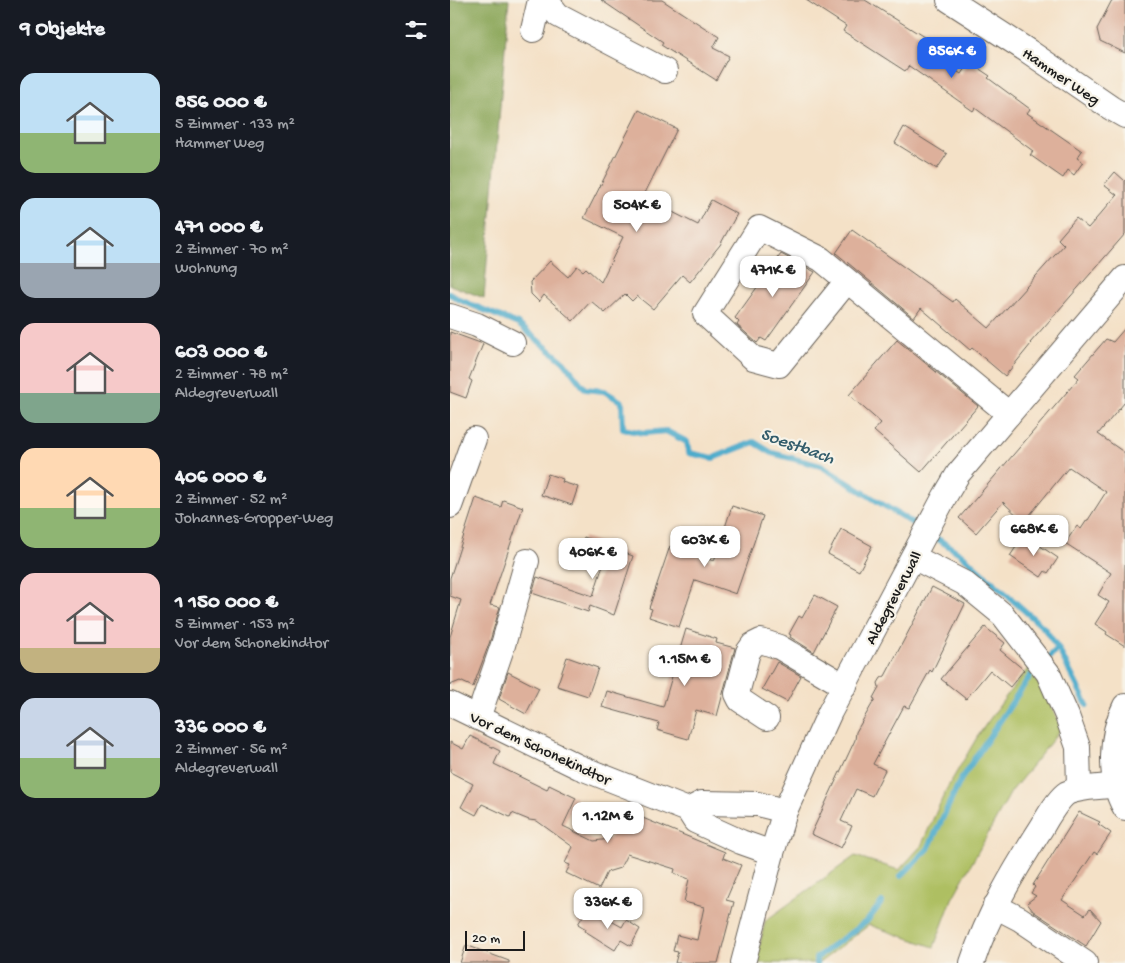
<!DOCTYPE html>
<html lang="de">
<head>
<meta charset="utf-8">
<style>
	body { margin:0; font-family:"Gochi Hand",sans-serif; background:#20242c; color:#f1f3f6; height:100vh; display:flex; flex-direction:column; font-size:19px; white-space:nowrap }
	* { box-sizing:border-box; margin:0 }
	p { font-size:16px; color:#9ea1a6 }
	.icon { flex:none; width:28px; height:28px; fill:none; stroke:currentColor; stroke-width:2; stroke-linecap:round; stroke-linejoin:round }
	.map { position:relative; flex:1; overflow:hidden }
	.side { display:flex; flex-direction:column; background:#171b24; width:450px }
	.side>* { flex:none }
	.scale { position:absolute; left:15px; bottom:12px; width:60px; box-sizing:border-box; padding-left:5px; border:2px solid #1c1c1c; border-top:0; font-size:14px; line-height:18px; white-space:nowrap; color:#1c1c1c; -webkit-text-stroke:4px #f7f3e8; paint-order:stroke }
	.price { position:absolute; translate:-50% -42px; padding:0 11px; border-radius:10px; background:#fff; color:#222; font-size:16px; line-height:32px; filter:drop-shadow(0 1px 2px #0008) }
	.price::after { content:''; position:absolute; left:50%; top:30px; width:15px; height:11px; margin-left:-8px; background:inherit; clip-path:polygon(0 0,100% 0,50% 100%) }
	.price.selected { background:#2563eb; color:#fff }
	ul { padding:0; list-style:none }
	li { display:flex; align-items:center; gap:15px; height:125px; padding:0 20px }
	li span { display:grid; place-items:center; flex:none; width:140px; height:100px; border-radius:15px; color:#555 }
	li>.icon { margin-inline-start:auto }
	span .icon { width:60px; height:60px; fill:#fffc; stroke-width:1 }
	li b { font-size:21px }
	h2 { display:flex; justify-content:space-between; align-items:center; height:60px; padding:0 20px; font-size:21px }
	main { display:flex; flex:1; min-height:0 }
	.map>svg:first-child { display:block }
</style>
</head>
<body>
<main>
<section class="side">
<h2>9 Objekte<svg class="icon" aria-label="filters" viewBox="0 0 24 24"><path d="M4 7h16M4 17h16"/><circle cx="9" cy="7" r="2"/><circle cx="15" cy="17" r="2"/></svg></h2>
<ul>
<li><span style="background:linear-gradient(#bfe0f5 60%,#8fb573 0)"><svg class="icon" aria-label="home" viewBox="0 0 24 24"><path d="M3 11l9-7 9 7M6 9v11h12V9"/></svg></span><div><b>856 000 €</b><p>5 Zimmer · 133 m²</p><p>Hammer Weg</p></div></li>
<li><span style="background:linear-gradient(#bfe0f5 65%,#9aa5b1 0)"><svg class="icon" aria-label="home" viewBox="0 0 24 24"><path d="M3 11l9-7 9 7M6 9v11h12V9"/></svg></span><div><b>471 000 €</b><p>2 Zimmer · 70 m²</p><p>Wohnung</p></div></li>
<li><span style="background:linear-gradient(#f6c9c9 70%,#7fa58c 0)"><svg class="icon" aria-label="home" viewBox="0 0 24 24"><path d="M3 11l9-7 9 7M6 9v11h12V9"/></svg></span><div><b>603 000 €</b><p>2 Zimmer · 78 m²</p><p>Aldegreverwall</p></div></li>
<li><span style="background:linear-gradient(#ffd9b3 60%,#8fb573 0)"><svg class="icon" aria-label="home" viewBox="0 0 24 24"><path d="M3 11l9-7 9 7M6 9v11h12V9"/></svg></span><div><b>406 000 €</b><p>2 Zimmer · 52 m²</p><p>Johannes-Gropper-Weg</p></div></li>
<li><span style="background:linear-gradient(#f6c9c9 75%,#c2b280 0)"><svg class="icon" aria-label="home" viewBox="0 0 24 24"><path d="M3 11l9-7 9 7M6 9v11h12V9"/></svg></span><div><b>1 150 000 €</b><p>5 Zimmer · 153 m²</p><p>Vor dem Schonekindtor</p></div></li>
<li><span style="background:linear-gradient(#c9d6e8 60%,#8fb573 0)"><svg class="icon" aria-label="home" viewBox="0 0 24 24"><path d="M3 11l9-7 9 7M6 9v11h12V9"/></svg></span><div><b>336 000 €</b><p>2 Zimmer · 56 m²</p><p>Aldegreverwall</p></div></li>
</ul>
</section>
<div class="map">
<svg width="675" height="963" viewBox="0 0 675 963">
	<rect width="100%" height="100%" fill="#f7f3e8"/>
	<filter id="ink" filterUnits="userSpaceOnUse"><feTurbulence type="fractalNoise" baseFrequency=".02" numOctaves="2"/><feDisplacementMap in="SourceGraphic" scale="10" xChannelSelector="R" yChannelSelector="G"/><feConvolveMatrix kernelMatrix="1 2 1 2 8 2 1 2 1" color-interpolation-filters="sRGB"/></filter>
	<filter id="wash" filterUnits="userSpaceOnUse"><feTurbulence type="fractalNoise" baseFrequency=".0096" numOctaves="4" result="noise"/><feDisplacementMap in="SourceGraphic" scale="20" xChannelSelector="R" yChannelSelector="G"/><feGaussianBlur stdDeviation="1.12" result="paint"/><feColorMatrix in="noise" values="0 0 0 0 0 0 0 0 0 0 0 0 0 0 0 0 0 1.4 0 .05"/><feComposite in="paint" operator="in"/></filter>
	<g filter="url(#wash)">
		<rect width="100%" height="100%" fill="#f4e1c7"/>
		<!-- green -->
		<polygon fill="#aebf62" stroke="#656e3f" points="581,665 612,728 561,792 502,899 484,947 419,925 369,963 306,963 315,921 405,856 449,870 471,846 496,790 529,734 560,691"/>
		<!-- forest -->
		<polygon fill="#8aa658" stroke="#53613a" points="0,0 59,0 34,298 0,285"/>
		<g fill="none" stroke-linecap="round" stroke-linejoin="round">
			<!-- stream -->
			<g stroke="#4dabcb" stroke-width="6">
				<polyline points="0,294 10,300 68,324 114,362 135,389 154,391 172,402 173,429 194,433 216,431 237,442 239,453 263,458 304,442 322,453 371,466 472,529"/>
				<polyline points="480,534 511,554 594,628 608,648 637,705"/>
				<polyline points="600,656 608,648"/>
				<polyline points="451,876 478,849 511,779 580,676"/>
				<polyline points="366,963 366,958 417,921 432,902"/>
			</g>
		</g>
		<g id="blocks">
			<!-- building -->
			<g fill="#ddb09b">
				<polygon points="151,0 212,0 269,37 263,48 279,56 266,80 211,45 213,42"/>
				<polygon points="356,0 415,0 490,47 485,56 511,74 519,62 540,76 538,78 580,109 577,113 632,151 627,158 633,162 624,175 618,170 613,178 580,155 583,151 525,108 523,111 459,66 455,71 393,31 396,26"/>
				<polygon points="662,0 675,0 675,53 650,41 647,29"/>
				<polygon points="189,110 227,129 193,197 248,225 261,200 287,214 270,245 240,282 232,275 203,309 187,296 182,301 175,294 155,313 141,301 123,321 94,295 89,302 81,294 80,282 100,261 118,277 127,266 133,271 136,268 151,282 173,237 134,218"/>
				<polygon points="454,127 497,154 487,169 445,143"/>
				<polygon points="665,172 675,181 675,234 580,343 581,344 555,376 522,348 520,350 471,308 464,318 386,253 402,230 503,302 505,299 539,328 614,245 608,239 626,218 638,228 667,195 654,185"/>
				<polygon points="331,254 365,272 316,341 311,338 307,343 287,325 289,322 285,318"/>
				<polygon points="675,328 675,402 648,434 675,453 675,646 656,634 657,632 645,624 659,602 648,595 661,573 615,543 627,526 631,529 637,520 638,520 656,492 619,467 574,522 553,502 526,533 509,518 629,378 625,375 656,339 663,342"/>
				<polygon points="0,332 33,344 19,379 22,381 16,398 0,392"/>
				<polygon points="447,340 528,406 471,472 424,431 431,423 399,395"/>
				<polygon points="98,474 113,479 112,482 128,487 122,505 91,495"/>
				<polygon points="26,498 51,507 53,500 73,507 40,605 50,607 40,641 23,687 10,681 0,685 0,637 11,600 0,596 0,578"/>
				<polygon points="282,506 313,516 286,594 245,580 229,627 199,617 202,609 199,608 220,546 264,561"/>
				<polygon points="391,529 422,546 409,571 378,554"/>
				<polygon points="574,535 608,558 598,573 595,571 591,577 560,556"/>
				<polygon points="134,537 172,550 172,552 183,556 164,615 140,606 138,612 82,593 87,577 143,596 154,562 129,553"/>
				<polygon points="482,587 515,604 482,672 480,670 459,708 454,706 423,764 435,770 422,796 406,789 391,821 402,826 391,848 361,834 405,740 406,732 425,699 423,698 429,687 428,683 431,678 435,676"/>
				<polygon points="365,595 387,607 364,652 340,637 341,635 339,634 349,616 352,618"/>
				<polygon points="535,627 555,643 550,650 574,670 560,687 540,670 516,699 491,679"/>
				<polygon points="236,629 267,639 266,643 285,648 267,716 246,710 238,739 207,730 209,723 152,707 157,691 213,707"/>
				<polygon points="117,657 148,668 138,696 107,686"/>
				<polygon points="327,662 351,676 337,702 312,689"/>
				<polygon points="58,672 89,688 76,714 49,699"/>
				<polygon points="20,736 50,751 44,764 97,790 99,785 126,798 113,826 144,841 160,839 168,813 182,818 183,814 275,852 273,858 291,865 276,900 284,902 268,963 225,963 228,952 223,951 227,935 247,940 254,907 234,902 239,879 224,873 225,869 177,854 170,868 157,872 149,889 116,873 120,865 115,863 123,847 87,821 79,820 62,813 60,817 32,804 26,815 11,807 23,784 0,772 0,742 13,749"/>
				<polygon points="629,812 650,822 648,824 661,833 647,854 644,852 612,900 635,915 640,909 651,921 636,946 583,911 577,903 586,896 581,893 585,887 583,885"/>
				<polygon points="138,908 172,927 176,920 190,929 181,946 171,940 165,950 135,931 136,929 128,924"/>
				<polygon points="16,945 59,961 59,963 10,963"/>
			</g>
		</g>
	</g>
	<g filter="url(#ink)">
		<use href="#blocks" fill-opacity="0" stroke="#686158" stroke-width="1"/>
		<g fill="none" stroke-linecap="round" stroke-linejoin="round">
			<!-- minor casing -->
			<g stroke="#686158" stroke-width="26">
				<g id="minor">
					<polyline points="96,0 108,15 215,71"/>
					<polyline points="499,0 578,51 661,108 675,116"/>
					<polyline points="83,30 90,0"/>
					<polyline points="397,281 329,365 303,358 255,314 309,228 371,259 559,414"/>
					<polyline points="0,316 27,325 63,343"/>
					<polyline points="0,506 24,439"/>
					<polyline points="463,557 514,583 553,615 598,673 617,716 628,747 629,788"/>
					<polyline points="0,704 129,767 238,810 245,821 291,842 322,853"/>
					<path d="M675 706C660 735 658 779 675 808"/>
					<polyline points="28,718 53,645 77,561"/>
					<polyline points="317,718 290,700 287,694 298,652 303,645 311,641 329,647 395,686"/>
					<polyline points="238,810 252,803 308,804 335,811"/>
					<polyline points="545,906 570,919 635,963"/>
					<polyline points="293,963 322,853 335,811 380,712 495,496 508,474 675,278"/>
					<path d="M522 963C538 914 564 871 592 827 597 818 609 798 617 793 632 786 650 788 666 785"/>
				</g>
			</g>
			<!-- minor -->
			<use href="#minor" stroke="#fff" stroke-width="24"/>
		</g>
	</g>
	<g text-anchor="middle" stroke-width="4.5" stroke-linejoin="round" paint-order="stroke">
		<!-- street labels -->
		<g font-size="16" fill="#1c1c1c" stroke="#f7f3e8">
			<text transform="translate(612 75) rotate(34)" y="6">Hammer Weg</text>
			<text transform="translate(442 597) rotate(-62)" y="6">Aldegreverwall</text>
			<text transform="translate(91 747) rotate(25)" y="6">Vor dem Schonekindtor</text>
		</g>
		<!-- water labels -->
		<g font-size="18" font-style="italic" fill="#325c6b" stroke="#f7f3e8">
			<text transform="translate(348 445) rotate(20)" y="6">Soestbach</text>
		</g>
	</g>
</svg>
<div class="scale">20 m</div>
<b class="price selected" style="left:502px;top:79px">856K €</b>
<b class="price" style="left:187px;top:233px">504K €</b>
<b class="price" style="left:323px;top:298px">471K €</b>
<b class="price" style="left:584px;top:557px">668K €</b>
<b class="price" style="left:255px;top:568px">603K €</b>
<b class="price" style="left:143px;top:580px">406K €</b>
<b class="price" style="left:235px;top:687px">1.15M €</b>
<b class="price" style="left:158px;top:844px">1.12M €</b>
<b class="price" style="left:158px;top:930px">336K €</b>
</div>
</main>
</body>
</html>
